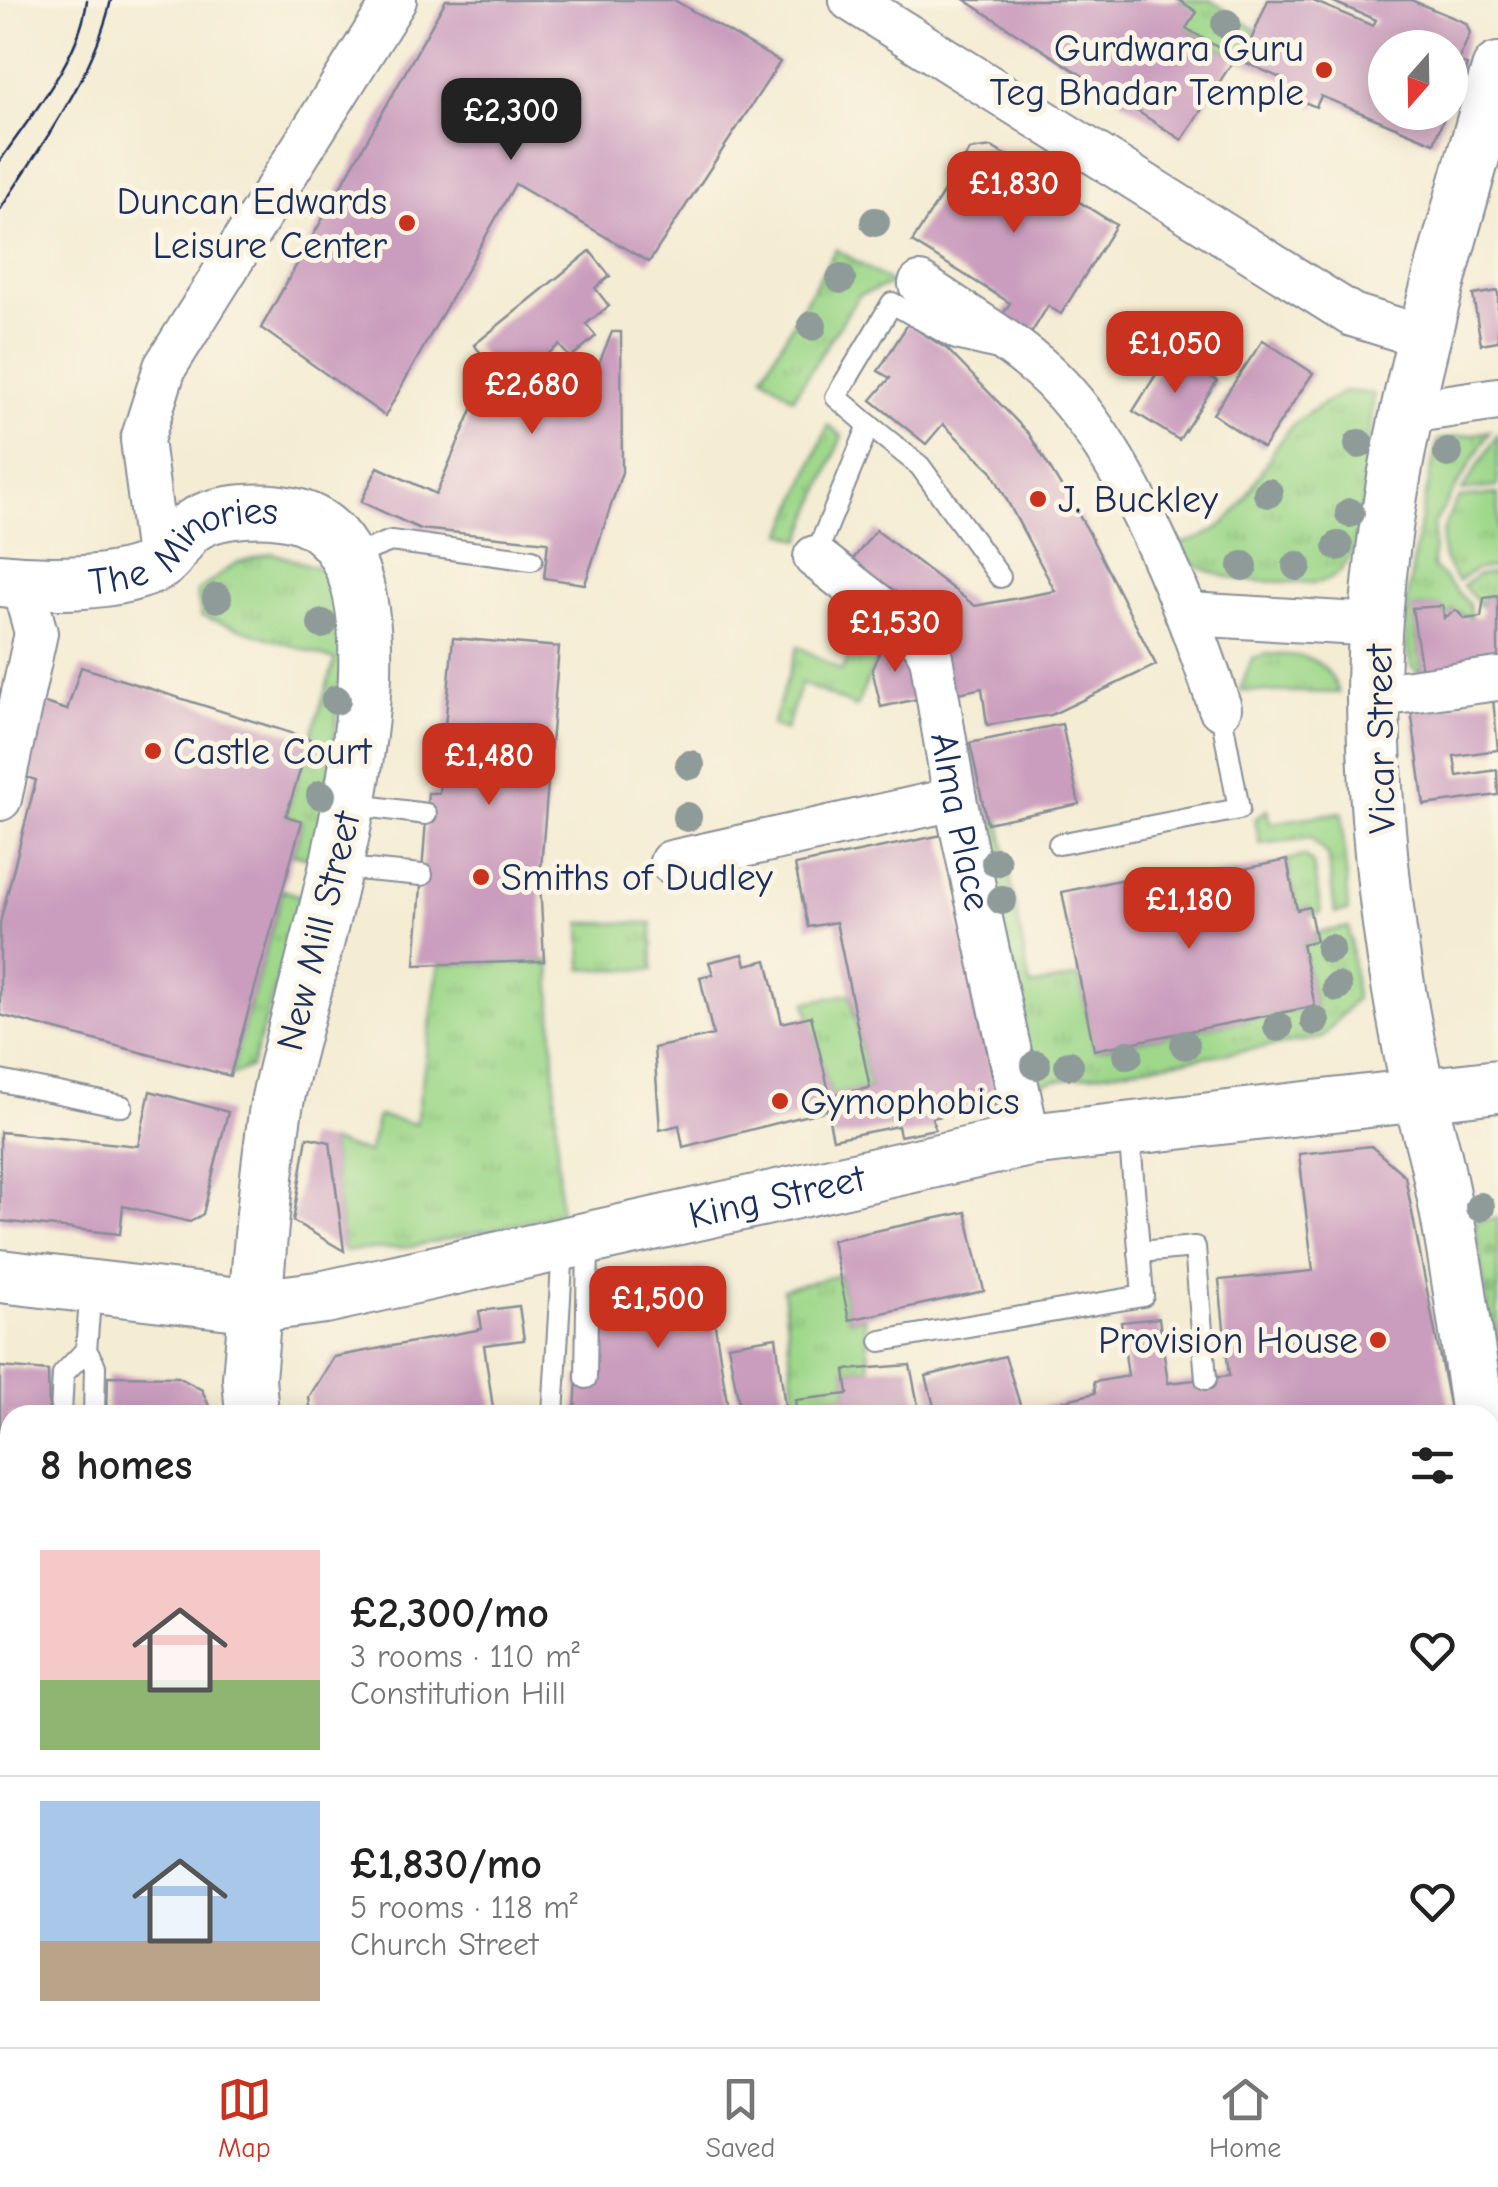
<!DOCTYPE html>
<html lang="en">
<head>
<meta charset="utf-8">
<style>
	body { margin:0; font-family:"Comic Neue",sans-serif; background:#f6f6f6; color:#222; height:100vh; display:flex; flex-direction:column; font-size:38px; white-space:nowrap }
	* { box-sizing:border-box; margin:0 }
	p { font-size:32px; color:#767676 }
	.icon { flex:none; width:55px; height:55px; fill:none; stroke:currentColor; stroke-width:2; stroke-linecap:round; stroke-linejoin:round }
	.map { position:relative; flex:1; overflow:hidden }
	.panel { position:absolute; left:0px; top:1405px; width:1500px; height:642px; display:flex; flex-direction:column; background:#fff; border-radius:30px 30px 0 0; box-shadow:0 5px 25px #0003 }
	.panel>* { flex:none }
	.needle { width:65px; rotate:200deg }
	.fabs { position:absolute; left:1368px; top:30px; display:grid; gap:20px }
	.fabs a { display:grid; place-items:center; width:100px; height:100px; border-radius:50%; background:#fff; box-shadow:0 5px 25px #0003; font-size:50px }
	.price { position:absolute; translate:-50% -85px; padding:0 22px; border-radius:20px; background:#c8321e; color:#fff; font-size:32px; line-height:65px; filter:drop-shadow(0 2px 5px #0008) }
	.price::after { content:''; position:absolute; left:50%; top:60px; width:30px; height:22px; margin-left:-15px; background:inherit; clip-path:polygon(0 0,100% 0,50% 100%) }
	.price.active { background:#222; color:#fff }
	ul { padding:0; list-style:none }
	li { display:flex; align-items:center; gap:30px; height:250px; padding:0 40px }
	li+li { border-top:2px solid #e0e0e0 }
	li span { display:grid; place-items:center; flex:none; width:280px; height:200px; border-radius:0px; color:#555 }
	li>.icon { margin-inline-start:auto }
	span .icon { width:120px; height:120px; fill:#fffc; stroke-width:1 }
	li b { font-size:42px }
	h2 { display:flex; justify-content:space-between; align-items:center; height:120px; padding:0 40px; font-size:42px }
	.dock { display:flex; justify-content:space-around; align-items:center; height:140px; border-top:2px solid #e0e0e0; background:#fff; font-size:28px; color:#767676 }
	.dock a { display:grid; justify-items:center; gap:5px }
	.dock .active { color:#c8321e }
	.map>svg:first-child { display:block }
</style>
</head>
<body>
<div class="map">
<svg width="1498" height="2047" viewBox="0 0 1498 2047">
	<defs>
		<pattern id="grass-tufts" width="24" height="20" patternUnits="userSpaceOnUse" patternTransform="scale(2.5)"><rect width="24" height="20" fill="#9fd88b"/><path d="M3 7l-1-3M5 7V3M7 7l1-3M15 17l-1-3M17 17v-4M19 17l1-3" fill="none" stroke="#88ba7a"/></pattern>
		<pattern id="cemetery-stones" width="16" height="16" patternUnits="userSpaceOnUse" patternTransform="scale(2.5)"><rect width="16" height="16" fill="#9fd88b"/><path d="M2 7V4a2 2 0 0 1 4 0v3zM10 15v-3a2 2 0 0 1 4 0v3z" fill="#88ba7a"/></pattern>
	</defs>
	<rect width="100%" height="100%" fill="#fcf5e5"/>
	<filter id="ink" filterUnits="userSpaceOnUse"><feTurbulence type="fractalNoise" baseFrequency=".01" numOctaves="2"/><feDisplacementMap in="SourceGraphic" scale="20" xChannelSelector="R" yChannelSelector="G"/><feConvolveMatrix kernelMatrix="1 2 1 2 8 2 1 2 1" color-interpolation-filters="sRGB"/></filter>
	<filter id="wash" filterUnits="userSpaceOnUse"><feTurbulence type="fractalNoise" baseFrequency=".0048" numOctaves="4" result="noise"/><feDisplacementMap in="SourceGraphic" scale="40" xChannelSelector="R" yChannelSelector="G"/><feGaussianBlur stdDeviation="2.25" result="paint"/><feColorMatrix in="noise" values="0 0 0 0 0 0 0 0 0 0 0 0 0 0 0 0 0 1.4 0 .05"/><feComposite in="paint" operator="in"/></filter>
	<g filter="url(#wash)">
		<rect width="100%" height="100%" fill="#f4ecd3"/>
		<!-- grass -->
		<g fill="url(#grass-tufts)" stroke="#5d8474" stroke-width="2.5">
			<polygon points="1179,0 1210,0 1255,29 1242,61 1186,28"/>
			<polygon points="836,249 893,284 859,295 793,398 763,375"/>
			<path d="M1344 391 1374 394C1368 435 1366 524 1349 558 1342 573 1330 582 1313 583 1260 580 1210 587 1171 545 1243 537 1248 481 1287 431 1300 415 1327 403 1344 391Z"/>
			<polygon points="828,425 842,436 801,540 784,533"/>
			<path d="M1490 431 1434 524 1433 567 1469 604 1471 618 1453 610 1445 620 1442 606 1413 608 1422 672 1416 671C1387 646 1430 480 1438 440Z"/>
			<polygon points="1498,434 1498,487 1462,491"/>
			<path d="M1498 494V566L1475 570 1458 581C1433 552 1440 527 1459 498Z"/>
			<polygon points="272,553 322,569 350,623 318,860 293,854 302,822 286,816 335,660 201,616 197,592 236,563"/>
			<polygon points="1498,572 1498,596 1484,598 1481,606 1463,586 1478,575"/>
			<polygon points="866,617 888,633 856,707 801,683 786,730 772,725 798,646 842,671"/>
			<path d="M1268 654C1305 656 1325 655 1339 693L1240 691 1252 658Z"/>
			<polygon points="1268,809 1270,823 1342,812 1348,911 1335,913 1328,855 1311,838 1260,844 1255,819"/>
			<polygon points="1000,820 1030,986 1079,977 1095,1050 1315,1006 1302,944 1316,941 1315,933 1349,927 1356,998 1322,1038 1028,1085 977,828"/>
			<polygon points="1304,856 1313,864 1321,913 1311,915 1309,907 1297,910 1287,860"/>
			<polygon points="283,890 303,897 251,1067 230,1076"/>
			<polygon points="581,923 652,923 653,970 582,969"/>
			<polygon points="550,961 560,1214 411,1247 344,1251 330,1142 368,1153 378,1116 416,1124 439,964"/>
			<polygon points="850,994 870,1088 830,1095 806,1002"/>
			<polygon points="839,1275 849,1320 864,1317 870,1368 845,1370 848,1394 795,1400 783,1289"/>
		</g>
		<!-- cemetery -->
		<polygon fill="url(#cemetery-stones)" stroke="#5d8474" stroke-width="2.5" points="1498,1218 1498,1373 1474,1222"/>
		<!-- green -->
		<polygon fill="#9fd88b" stroke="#5d8474" stroke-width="2.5" points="1490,1846 1498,1847 1498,2047 1050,2047 1055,2038 1490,2038"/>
		<g id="blocks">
			<!-- building -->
			<g fill="#ca9dbe">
				<polygon points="446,0 674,0 780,62 649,262 515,184 385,416 261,328"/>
				<polygon points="965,0 1179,0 1197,12 1186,28 1235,58 1182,140"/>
				<polygon points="1268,0 1311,0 1373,26 1376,20 1329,0 1411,0 1466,23 1470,33 1458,62 1467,65 1454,106 1450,104 1450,48 1385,48 1385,112 1446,112 1434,143 1321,96 1316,107 1280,92 1285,80 1242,61"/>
				<polygon points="992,147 1116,225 1061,314 1048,306 1027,340 998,322 1010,303 912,242 970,150"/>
				<polygon points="590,251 610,276 595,288 609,306 586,324 596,336 570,358 559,345 534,365 587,392 612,332 621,332 622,472 585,584 544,578 548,542 420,529 361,502 378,467 436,494 491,365 474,345"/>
				<polygon points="1498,291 1498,341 1481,344 1473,295"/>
				<polygon points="908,324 947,349 1029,434 1086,527 1156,665 1051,715 987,725 982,688 949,695 850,563 876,530 975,606 1055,591 991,470 943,424 926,444 871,400 890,378 878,371"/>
				<polygon points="1263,340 1313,373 1263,448 1213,414"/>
				<polygon points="1170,352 1217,381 1179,440 1133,411"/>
				<polygon points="1498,596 1498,664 1422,672 1412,608 1443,606 1444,618 1456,610 1465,619 1481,617 1484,598"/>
				<polygon points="888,633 913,660 922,698 881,707 872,669"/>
				<polygon points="453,638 559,647 540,880 544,961 415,965 428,793 439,793"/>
				<polygon points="81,667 310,739 286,816 302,821 230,1076 0,1015 0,923 36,780 0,769 0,689 67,710"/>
				<polygon points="1493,699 1498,750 1454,756 1457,776 1497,770 1498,795 1424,805 1411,710"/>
				<polygon points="1062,724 1079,804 987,823 970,743"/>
				<polygon points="942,835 998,1104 932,1118 935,1129 900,1136 898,1126 833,1139 827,1111 830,1095 824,1111 683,1147 679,1125 660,1130 654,1048 713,1035 700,977 713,974 709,962 743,954 746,965 767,960 782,1023 811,1016 830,1095 870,1088 836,922 808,927 795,865"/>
				<polygon points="1287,860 1297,910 1309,907 1316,941 1302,944 1315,1006 1094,1050 1062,892 1158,872 1161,886"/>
				<polygon points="150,1091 228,1112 203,1214 190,1222 123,1206 120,1234 0,1221 0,1132 138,1146"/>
				<polygon points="307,1137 330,1142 344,1251 293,1221"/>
				<polygon points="1371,1146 1405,1176 1451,1415 797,1415 795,1400 848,1394 845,1370 910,1365 919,1410 934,1406 926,1376 1005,1356 1022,1411 1095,1393 1094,1382 1128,1376 1121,1322 1159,1318 1168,1383 1229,1376 1219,1280 1313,1271 1299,1154"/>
				<polygon points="966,1212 984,1291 849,1320 832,1240"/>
				<polygon points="706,1267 729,1415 575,1411 577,1377 594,1379 598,1318 616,1317 617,1283"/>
				<polygon points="519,1306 524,1340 484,1345 494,1415 311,1415 309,1397 334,1357 482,1329 479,1311"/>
				<polygon points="776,1337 786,1415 741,1415 728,1345"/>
				<polygon points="0,1367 48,1371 49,1415 10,1415 10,1759 0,1761"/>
				<polygon points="108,1376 178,1377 202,1390 213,1415 107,1415"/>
				<rect x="1490" y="1585" width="8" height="109"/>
				<polygon points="0,1865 10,1871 10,2016 0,2018"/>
				<polygon points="12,2038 55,2038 57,2047 14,2047"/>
				<polygon points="514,2038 523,2047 351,2047 345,2039"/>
				<polygon points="600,2038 967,2038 956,2047 609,2047"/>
				<polygon points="1010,2038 1055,2038 1050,2047 1020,2047"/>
			</g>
		</g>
	</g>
	<g filter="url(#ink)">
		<use href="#blocks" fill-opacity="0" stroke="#888e98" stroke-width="2.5"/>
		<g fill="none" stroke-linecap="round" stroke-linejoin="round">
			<!-- service casing -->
			<g stroke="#888e98" stroke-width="24">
				<g id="service">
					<polyline points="869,425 920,466 1000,577"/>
					<polyline points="815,557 869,425 836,397 892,303 956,339 994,348"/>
					<polyline points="347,558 391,541 532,560"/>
					<polyline points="350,804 426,814"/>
					<polyline points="1059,844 1239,809 1220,708"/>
					<polyline points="334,867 422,875"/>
					<polyline points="0,1081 122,1106"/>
					<polyline points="1139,1252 1195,1247 1206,1379"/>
					<polyline points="881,1341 1143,1296 1129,1130"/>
					<polyline points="86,1350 91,1288"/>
					<polyline points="586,1378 588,1242"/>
					<polyline points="61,1415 63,1374 86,1350 95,1366 94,1415"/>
					<polyline points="553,1415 563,1247"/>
					<polyline points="700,2047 710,2038"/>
				</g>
			</g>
			<!-- pedestrian casing -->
			<g stroke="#888e98" stroke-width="36">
				<polyline id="pedestrian" points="0,1820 10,1819"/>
			</g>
			<!-- minor casing -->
			<g stroke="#888e98" stroke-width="46">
				<g id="minor">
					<polyline points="851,0 1352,315 1423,337"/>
					<path d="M920 284C959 311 1003 336 1039 367 1123 439 1186 604 1220 708"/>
					<polyline points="1408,412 1498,399"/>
					<path id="s1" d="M815 557 922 640 931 657 955 799 1029 1140"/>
					<polyline points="158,564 142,440 165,367 395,0"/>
					<polyline points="1189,614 1377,625"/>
					<polyline points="1373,696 1498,679"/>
					<polyline points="0,799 36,633 22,582"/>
					<polyline points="671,862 955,799"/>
					<polyline points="1490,1829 1498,1830"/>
					<polyline points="99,2038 101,2047"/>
					<polyline points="543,2038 552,2047"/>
					<polyline points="187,2047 231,2042 254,2047"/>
				</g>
			</g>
			<!-- tertiary casing -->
			<g stroke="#888e98" stroke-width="56">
				<g id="tertiary">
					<path id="s2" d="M0 580C44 585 117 586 157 565 172 557 179 535 192 526 217 509 268 507 296 515 456 560 291 1004 275 1114 262 1201 257 1290 249 1378L252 1415"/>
					<path id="s3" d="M0 1276 256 1306 325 1297 1029 1140 1498 1086"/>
					<path d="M1478 1415C1466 1333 1455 1250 1438 1169 1433 1144 1425 1120 1419 1095 1391 966 1374 830 1373 698 1373 483 1441 273 1498 69"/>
					<polyline points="1490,1501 1495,1533"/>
				</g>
			</g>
			<!-- service -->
			<use href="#service" stroke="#fff" stroke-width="20"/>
			<!-- pedestrian -->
			<use href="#pedestrian" stroke="#fff" stroke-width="32"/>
			<!-- minor -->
			<use href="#minor" stroke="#fff" stroke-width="42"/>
			<!-- tertiary -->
			<use href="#tertiary" stroke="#fff" stroke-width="52"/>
			<!-- tram -->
			<g stroke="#1b2f5e" stroke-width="2.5">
				<path d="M0 161C32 113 80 59 87 0"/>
				<path d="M0 210C42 143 93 78 111 0"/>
			</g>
		</g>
		<!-- trees -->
		<g fill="#8f9b99">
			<circle cx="1226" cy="24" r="15"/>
			<circle cx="875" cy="222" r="15"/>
			<circle cx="841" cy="279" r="15"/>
			<circle cx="812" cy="326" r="15"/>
			<circle cx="1359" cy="444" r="15"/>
			<circle cx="1448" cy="453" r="15"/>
			<circle cx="1268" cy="493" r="15"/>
			<circle cx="1350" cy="513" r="15"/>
			<circle cx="1338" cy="546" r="15"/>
			<circle cx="1243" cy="566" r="15"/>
			<circle cx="1297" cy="566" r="15"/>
			<circle cx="217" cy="598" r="15"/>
			<circle cx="322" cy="624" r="15"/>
			<circle cx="336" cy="700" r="15"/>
			<circle cx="690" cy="765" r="15"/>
			<circle cx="321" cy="795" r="15"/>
			<circle cx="687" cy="817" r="15"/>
			<circle cx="996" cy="862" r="15"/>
			<circle cx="1002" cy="900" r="15"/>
			<circle cx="1330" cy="949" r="15"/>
			<circle cx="1337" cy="987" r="15"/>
			<circle cx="1315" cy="1021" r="15"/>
			<circle cx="1278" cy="1027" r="15"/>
			<circle cx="1185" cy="1045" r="15"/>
			<circle cx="1128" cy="1055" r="15"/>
			<circle cx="1036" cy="1065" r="15"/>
			<circle cx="1069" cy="1065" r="15"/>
			<circle cx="1480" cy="1207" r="15"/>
		</g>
	</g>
	<!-- markers -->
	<g fill="#c8321e" stroke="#fcf5e5" stroke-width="4">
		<circle cx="1324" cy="70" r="10"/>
		<circle cx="407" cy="223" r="10"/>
		<circle cx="1038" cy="499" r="10"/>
		<circle cx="153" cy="751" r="10"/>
		<circle cx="481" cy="877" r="10"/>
		<circle cx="780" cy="1101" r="10"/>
		<circle cx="1378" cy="1340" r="10"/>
	</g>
	<g text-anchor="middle" stroke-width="10" stroke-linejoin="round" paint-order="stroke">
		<!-- poi labels -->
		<g font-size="38" fill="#1b2f5e" stroke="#fcf5e5" text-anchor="start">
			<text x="1304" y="61" text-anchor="end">Gurdwara Guru<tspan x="1304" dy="44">Teg Bhadar Temple</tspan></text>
			<text x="387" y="214" text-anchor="end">Duncan Edwards<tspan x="387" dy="44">Leisure Center</tspan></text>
			<text x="1058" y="512">J. Buckley</text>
			<text x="173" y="764">Castle Court</text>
			<text x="501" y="890">Smiths of Dudley</text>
			<text x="800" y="1114">Gymophobics</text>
			<text x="1358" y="1353" text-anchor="end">Provision House</text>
		</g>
		<!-- street labels -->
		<g font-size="38" fill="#1b2f5e" stroke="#fcf5e5">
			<text dy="13" stroke="none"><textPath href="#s2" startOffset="195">The Minories</textPath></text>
			<text transform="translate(1380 739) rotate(-91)" y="13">Vicar Street</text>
			<text dy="13" stroke="none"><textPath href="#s1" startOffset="322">Alma Place</textPath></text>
			<text transform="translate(318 931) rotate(-76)" y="13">New Mill Street</text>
			<text dy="13" stroke="none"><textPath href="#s3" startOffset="790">King Street</textPath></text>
		</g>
	</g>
</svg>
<div class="fabs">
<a><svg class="needle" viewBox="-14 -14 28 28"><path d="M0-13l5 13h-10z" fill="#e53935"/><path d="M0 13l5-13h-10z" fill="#767676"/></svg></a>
</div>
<b class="price active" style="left:511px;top:163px">£2,300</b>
<b class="price" style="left:1014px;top:236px">£1,830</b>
<b class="price" style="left:1175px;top:396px">£1,050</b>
<b class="price" style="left:532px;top:437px">£2,680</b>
<b class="price" style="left:895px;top:675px">£1,530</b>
<b class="price" style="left:489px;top:808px">£1,480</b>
<b class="price" style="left:1189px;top:952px">£1,180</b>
<b class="price" style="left:658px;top:1351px">£1,500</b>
<section class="panel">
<h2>8 homes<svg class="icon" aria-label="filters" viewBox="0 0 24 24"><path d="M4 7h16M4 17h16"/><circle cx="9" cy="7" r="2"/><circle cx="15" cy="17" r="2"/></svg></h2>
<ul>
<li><span style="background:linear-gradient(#f6c9c9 65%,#8fb573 0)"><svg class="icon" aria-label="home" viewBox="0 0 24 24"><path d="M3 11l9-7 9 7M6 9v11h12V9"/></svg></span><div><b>£2,300/mo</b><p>3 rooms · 110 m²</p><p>Constitution Hill</p></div><svg class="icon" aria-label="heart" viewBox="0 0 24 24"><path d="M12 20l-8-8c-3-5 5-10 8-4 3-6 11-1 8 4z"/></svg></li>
<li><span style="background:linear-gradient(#a9c7e8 70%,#b9a48a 0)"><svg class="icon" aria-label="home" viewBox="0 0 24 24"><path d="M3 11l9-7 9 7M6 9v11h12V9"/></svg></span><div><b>£1,830/mo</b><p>5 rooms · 118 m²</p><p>Church Street</p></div><svg class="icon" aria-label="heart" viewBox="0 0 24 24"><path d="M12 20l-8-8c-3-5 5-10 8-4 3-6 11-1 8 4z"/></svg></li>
</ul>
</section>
</div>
<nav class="dock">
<a class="active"><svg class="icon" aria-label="map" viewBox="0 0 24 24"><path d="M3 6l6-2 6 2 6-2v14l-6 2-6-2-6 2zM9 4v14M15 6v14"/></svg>Map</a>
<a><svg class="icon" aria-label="saved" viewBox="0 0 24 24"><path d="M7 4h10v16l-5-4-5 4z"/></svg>Saved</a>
<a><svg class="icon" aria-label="home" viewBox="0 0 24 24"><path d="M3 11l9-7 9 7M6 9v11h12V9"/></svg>Home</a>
</nav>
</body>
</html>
